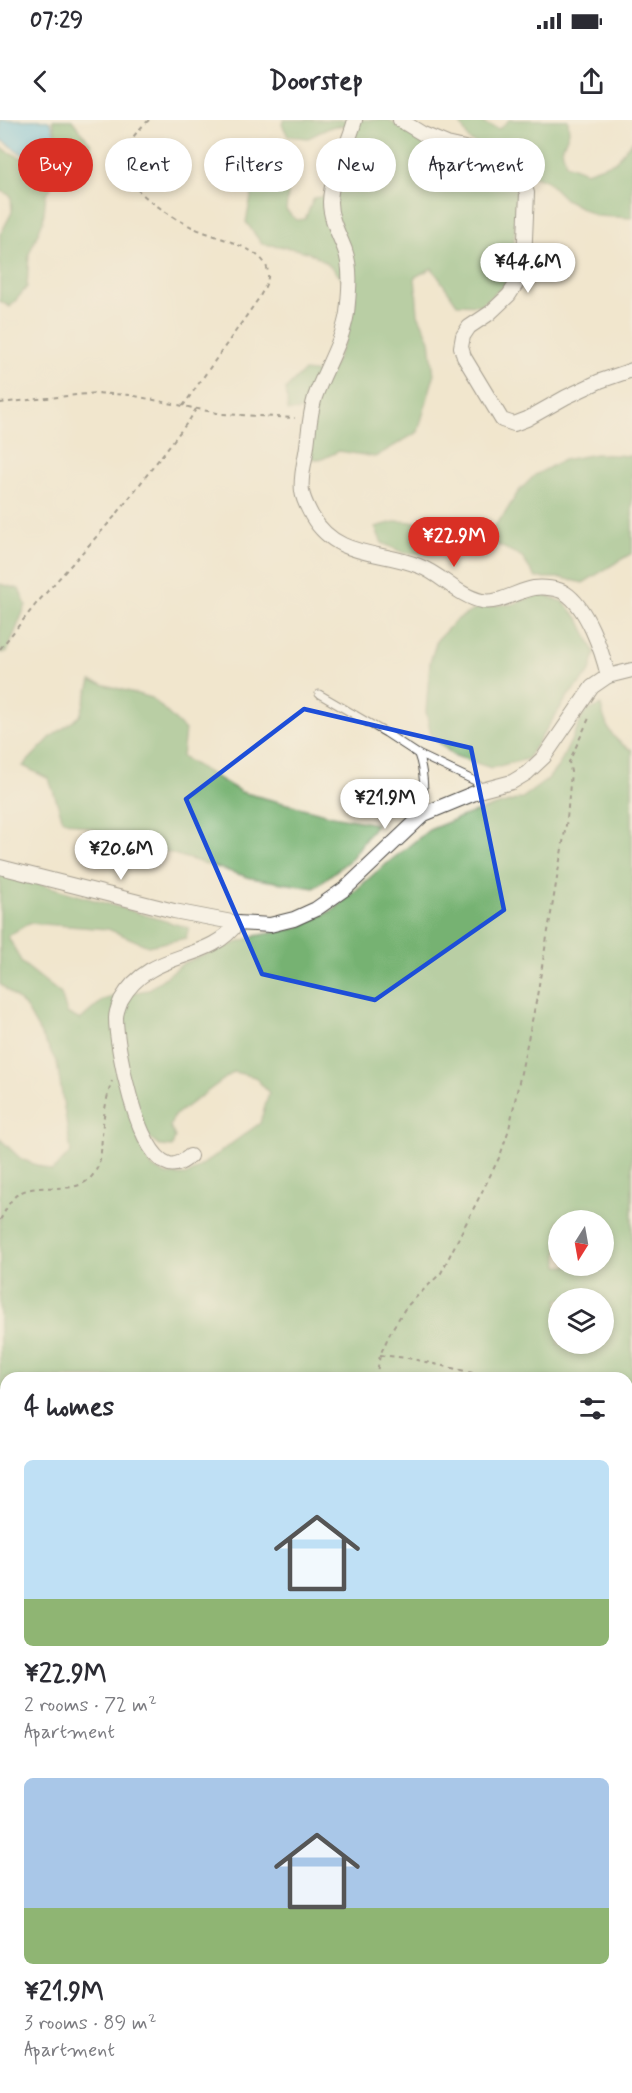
<!DOCTYPE html>
<html lang="en">
<head>
<meta charset="utf-8">
<style>
	body { margin:0; font-family:Mynerve,sans-serif; background:#f2f2f3; color:#2b2b33; height:100vh; display:flex; flex-direction:column; font-size:22px; white-space:nowrap }
	* { box-sizing:border-box; margin:0 }
	p { font-size:20px; color:#7c7c81 }
	.icon { flex:none; width:33px; height:33px; fill:none; stroke:currentColor; stroke-width:2; stroke-linecap:round; stroke-linejoin:round }
	.map { position:relative; flex:1; overflow:hidden }
	.panel { position:absolute; left:0px; top:1252px; width:633px; height:722px; display:flex; flex-direction:column; background:#fff; border-radius:18px 18px 0 0; box-shadow:0 3px 9px #0003 }
	.panel>* { flex:none }
	.guide { position:absolute; left:18px; top:18px; width:597px; height:54px; display:flex; gap:12px }
	.needle { width:39px; rotate:191deg }
	.fabs { position:absolute; left:548px; top:1090px; display:grid; gap:12px }
	.fabs a { display:grid; place-items:center; width:66px; height:66px; border-radius:50%; background:#fff; box-shadow:0 3px 9px #0003; font-size:30px }
	.price { position:absolute; translate:-50% -51px; padding:0 14px; border-radius:21px; background:#fff; color:#222; font-size:20px; line-height:39px; filter:drop-shadow(0 2px 3px #0008) }
	.price::after { content:''; position:absolute; left:50%; top:36px; width:18px; height:14px; margin-left:-9px; background:inherit; clip-path:polygon(0 0,100% 0,50% 100%) }
	.price.active { background:#d93025; color:#fff }
	ul { padding:0; list-style:none }
	li { display:grid; align-content:center; gap:12px; height:318px; padding:0 24px }
	li span { display:grid; place-items:center; height:186px; border-radius:9px; color:#555 }
	li>.icon { margin-inline-start:auto }
	span .icon { width:108px; height:108px; fill:#fffc; stroke-width:1 }
	li b { font-size:26px }
	h2 { display:flex; justify-content:space-between; align-items:center; height:72px; padding:0 24px; font-size:26px }
	.tag { padding:0 21px; border-radius:27px; background:#fff; box-shadow:0 3px 9px #0003; font-size:21px; line-height:54px }
	.tag.active { background:#d93025; color:#fff }
	.status { display:flex; justify-content:space-between; align-items:center; height:42px; padding:0 30px; background:#fff; direction:ltr }
	.status svg { height:16px; fill:currentColor }
	header { display:flex; justify-content:space-between; align-items:center; height:78px; padding:0 24px; background:#fff; font-size:27px; font-weight:700 }
	.map>svg:first-child { display:block }
</style>
</head>
<body>
<div class="status"><b>07:29</b><svg viewBox="0 0 49 12"><path d="M0 12V9h3v3zM5 12V6h3v6zM10 12V3h3v9zM15 12V0h3v12zM26 1h20v11H26zM47 4h2v5h-2z"/></svg></div>
<header><svg class="icon" aria-label="back" viewBox="0 0 24 24"><path d="M15 5l-7 7 7 7"/></svg>Doorstep<svg class="icon" aria-label="share" viewBox="0 0 24 24"><path d="M12 15V3M7 8l5-5 5 5M5 13v7h14v-7"/></svg></header>
<div class="map">
<svg width="632" height="1973" viewBox="0 0 632 1973">
	<rect width="100%" height="100%" fill="#f7f3e8"/>
	<filter id="ink" filterUnits="userSpaceOnUse"><feTurbulence type="fractalNoise" baseFrequency=".0167" numOctaves="2"/><feDisplacementMap in="SourceGraphic" scale="12" xChannelSelector="R" yChannelSelector="G"/><feConvolveMatrix kernelMatrix="1 2 1 2 8 2 1 2 1" color-interpolation-filters="sRGB"/></filter>
	<filter id="wash" filterUnits="userSpaceOnUse"><feTurbulence type="fractalNoise" baseFrequency=".008" numOctaves="4" result="noise"/><feDisplacementMap in="SourceGraphic" scale="24" xChannelSelector="R" yChannelSelector="G"/><feGaussianBlur stdDeviation="1.35" result="paint"/><feColorMatrix in="noise" values="0 0 0 0 0 0 0 0 0 0 0 0 0 0 0 0 0 1.4 0 .05"/><feComposite in="paint" operator="in"/></filter>
	<g filter="url(#wash)">
		<rect width="100%" height="100%" fill="#f1e6cd"/>
		<!-- forest -->
		<g fill="#76b272" stroke="#506e4e" stroke-width="1.5" fill-rule="evenodd">
			<path d="M53 0H72L91 24 92 42 78 52 56 60 46 75 43 101 29 134 27 167 10 187 0 181V115L12 92 11 76 0 70V27C19 38 28 43 50 37L58 23Z"/>
			<path d="M284 0H389L400 8 434 26 477 35 508 53 518 75 513 134 505 165 481 185 457 184 432 148 415 157 418 194 430 220 434 256 418 312 375 337 339 331 320 340 311 338 307 290 288 291 286 269 304 251 330 254 347 216 356 178C346 164 336 149 321 139 305 128 281 127 262 124L246 102 254 62 271 28 286 27 291 50 286 90 296 100 305 99 314 78 336 74 342 57 360 22 345 5 331 7 308 18 288 16 282 4Z"/>
			<polygon points="462,0 483,0 484,4 499,9 509,0 568,0 569,12 562,29 566,44 586,52 615,42 632,21 632,98 596,96 565,79 547,61 527,53 496,34 469,20 461,5"/>
			<polygon points="596,334 632,336 632,433 583,463 562,458 536,458 521,436 483,418 465,429 442,434 404,433 382,423 375,407 398,401 433,403 460,414 492,408 504,395 518,372 535,355 563,340"/>
			<polygon points="0,464 19,469 26,485 7,532 0,533"/>
			<polygon points="540,474 563,482 579,499 595,533 590,552 568,576 527,639 491,648 453,635 431,615 426,592 430,542 437,520 456,500 479,487 513,484"/>
			<polygon points="91,561 152,578 185,610 182,637 241,672 333,696 376,704 351,739 314,768 251,758 63,700 49,659 23,646 51,617 80,596"/>
			<path d="M601 585C605 606 612 621 632 630V1720L627 1718V1258H6V1916L0 1914V1019L21 1039 52 1051 71 1032 57 943 25 886 0 864V755L30 761 189 808 186 818 148 826 108 809 29 803 8 816 22 843 61 874 67 893 80 900 103 880 119 875 148 870 184 843 255 816 297 808 335 789 375 753 429 710 463 696 522 678 547 660 559 645 585 592ZM234 952 255 957 269 973 260 1003 188 1055H166L152 1047 139 1022 142 1011 160 1026 172 1027 175 1017 170 1006 174 996ZM558 1101H603V1146H558ZM558 1179H603V1224H558Z"/>
			<polygon points="102,1968 291,1968 291,1969 289,1973 114,1973"/>
		</g>
		<!-- water -->
		<polygon fill="#65c1e3" stroke="#487687" stroke-width="1.5" points="0,0 47,0 51,3 56,20 43,36 27,37 0,19"/>
	</g>
	<g filter="url(#ink)">
		<g fill="none" stroke-linecap="round" stroke-linejoin="round">
			<!-- lane casing -->
			<g stroke="#494743" stroke-width="9">
				<g id="lane">
					<polyline points="319,574 386,613 418,634 475,661 482,670"/>
					<path d="M418 634C425 653 424 674 424 694"/>
				</g>
			</g>
			<!-- street casing -->
			<g stroke="#494743" stroke-width="16">
				<g id="street">
					<path d="M355 0C348 27 331 54 330 82 330 99 339 114 345 130 352 150 349 172 347 193 342 223 325 249 315 277 310 293 309 310 307 326 305 341 300 357 302 371 303 380 308 388 312 396 337 439 380 430 419 446 441 454 458 476 482 481 500 484 516 471 534 468 543 467 558 468 565 473 587 487 602 531 608 556"/>
					<polyline points="400,0 423,14 447,24 482,32 504,44 519,53 527,73 524,141 518,161 509,175 490,193 469,207 463,216 461,227 464,237 502,300 514,304 527,299 566,277 600,261 632,250"/>
					<polyline points="0,747 174,791 237,803 270,805 294,799 316,789 346,768 424,694 482,670 512,662 527,653 544,637 592,567 608,556 632,550"/>
					<path d="M190 1036C184 1041 177 1046 169 1044 137 1036 116 927 116 898 116 892 119 885 121 880 150 828 209 844 237 803"/>
					<polyline points="627,1791 632,1792"/>
					<polyline points="627,1942 632,1942"/>
					<polyline points="361,1968 362,1973"/>
					<polyline points="549,1973 549,1968"/>
				</g>
			</g>
			<!-- path -->
			<g stroke="#494743" stroke-width="2" stroke-dasharray="4.5 4.5" stroke-linecap="butt">
				<path d="M149 0C135 12 119 32 125 52 132 72 173 98 192 107 211 117 260 126 267 148 271 159 264 168 259 178L183 286"/>
				<polyline points="0,283 96,273 130,275 222,294 295,298"/>
				<polyline points="0,529 36,484 116,395 190,299 196,289"/>
				<path d="M0 1100C5 1092 10 1079 18 1074 41 1059 78 1080 95 1052 102 1040 101 1029 102 1016 103 999 106 978 112 961"/>
				<polyline points="380,1235 408,1238 495,1258"/>
				<polyline points="376,1258 380,1235 391,1211 406,1187 441,1153 500,1036 509,1009 536,882 567,699 571,652 569,642 590,596"/>
				<polyline points="627,1277 632,1278"/>
				<polyline points="0,1885 6,1888"/>
			</g>
			<!-- lane -->
			<use href="#lane" stroke="#fff" stroke-width="7"/>
			<!-- street -->
			<use href="#street" stroke="#fff" stroke-width="14"/>
		</g>
	</g>
	<!-- marked area -->
	<path d="M0 0H632V1973H0ZM304 589 471 628 504 790 375 880 262 854 186 679Z" fill="#f1e6cd" fill-opacity=".55" fill-rule="evenodd"/>
	<path fill="none" stroke="#1d4ed8" stroke-width="4.5" stroke-linejoin="round" d="M304 589 471 628 504 790 375 880 262 854 186 679Z"/>
</svg>
<div class="fabs">
<a><svg class="needle" viewBox="-14 -14 28 28"><path d="M0-13l5 13h-10z" fill="#e53935"/><path d="M0 13l5-13h-10z" fill="#7c7c81"/></svg></a>
<a><svg class="icon" aria-label="layers" viewBox="0 0 24 24"><path d="M12 4l9 5-9 5-9-5zM3 14l9 5 9-5"/></svg></a>
</div>
<b class="price" style="left:528px;top:174px">¥44.6M</b>
<b class="price active" style="left:454px;top:448px">¥22.9M</b>
<b class="price" style="left:385px;top:710px">¥21.9M</b>
<b class="price" style="left:121px;top:761px">¥20.6M</b>
<div class="guide">
<a class="tag active">Buy</a>
<a class="tag">Rent</a>
<a class="tag">Filters</a>
<a class="tag">New</a>
<a class="tag">Apartment</a>
</div>
<section class="panel">
<h2>4 homes<svg class="icon" aria-label="filters" viewBox="0 0 24 24"><path d="M4 7h16M4 17h16"/><circle cx="9" cy="7" r="2"/><circle cx="15" cy="17" r="2"/></svg></h2>
<ul>
<li><span style="background:linear-gradient(#bfe0f5 75%,#8fb573 0)"><svg class="icon" aria-label="home" viewBox="0 0 24 24"><path d="M3 11l9-7 9 7M6 9v11h12V9"/></svg></span><div><b>¥22.9M</b><p>2 rooms · 72 m²</p><p>Apartment</p></div></li>
<li><span style="background:linear-gradient(#a9c7e8 70%,#8fb573 0)"><svg class="icon" aria-label="home" viewBox="0 0 24 24"><path d="M3 11l9-7 9 7M6 9v11h12V9"/></svg></span><div><b>¥21.9M</b><p>3 rooms · 89 m²</p><p>Apartment</p></div></li>
</ul>
</section>
</div>
</body>
</html>
